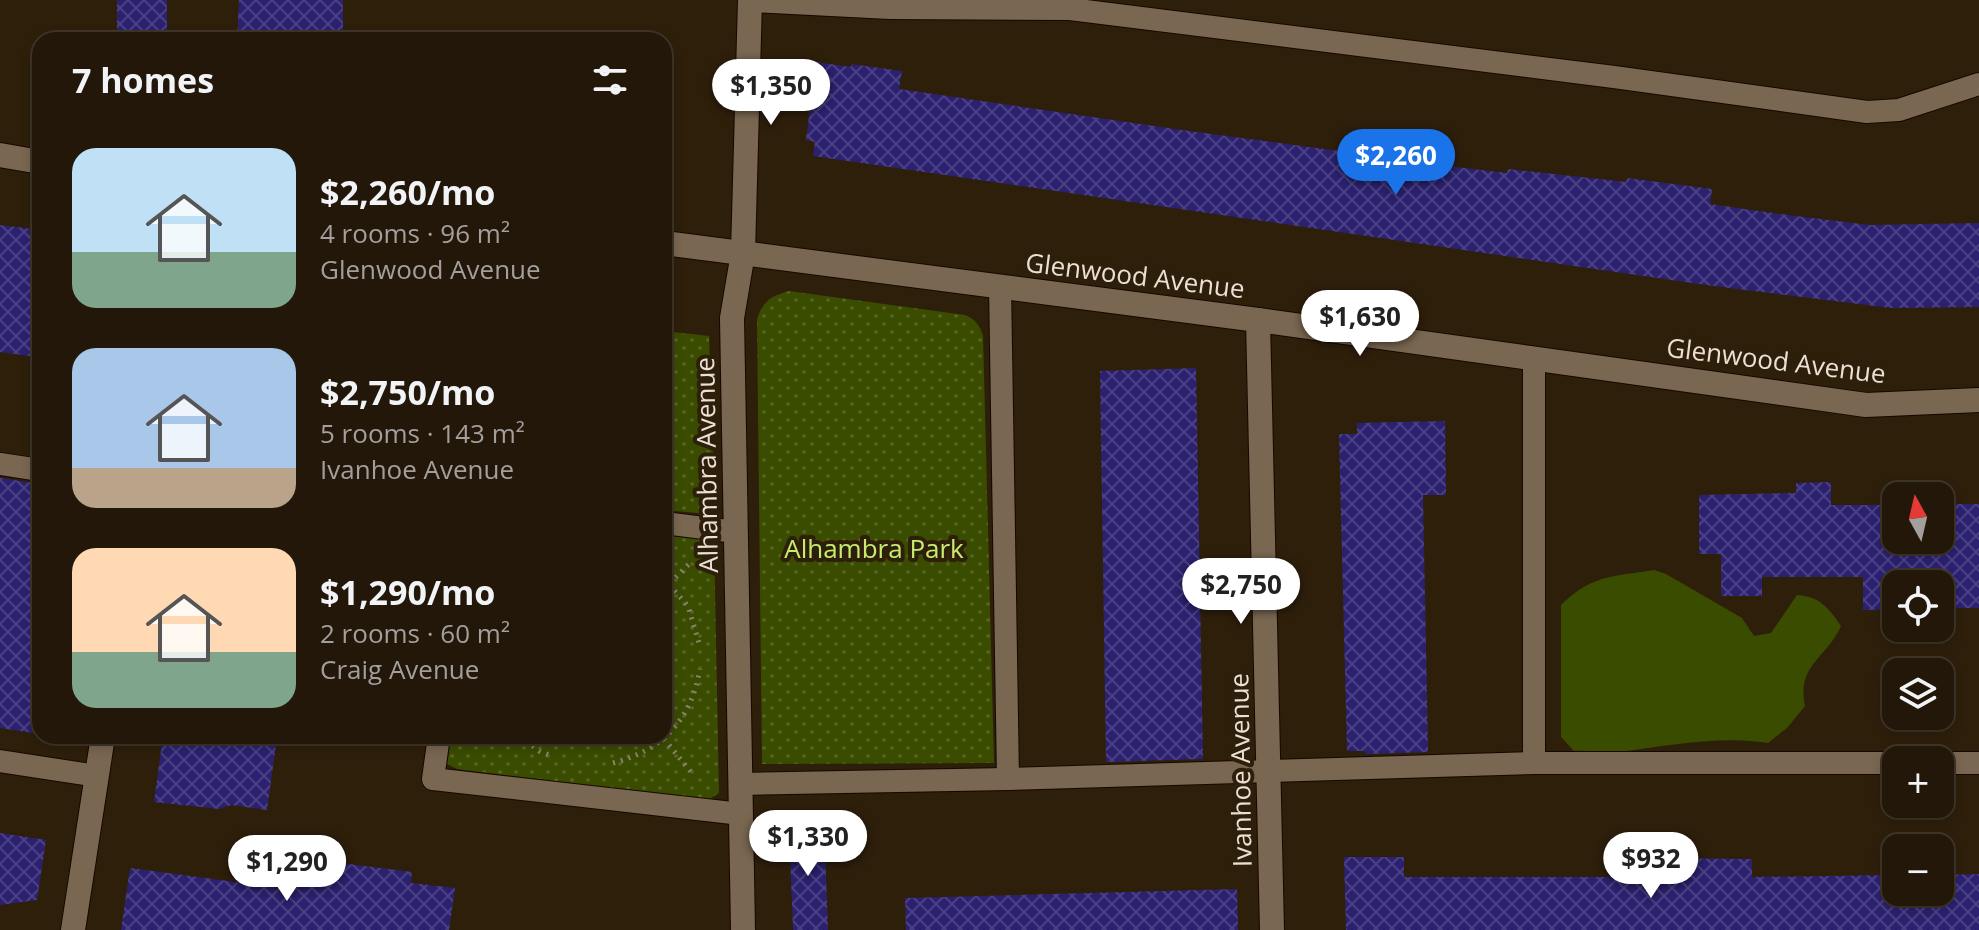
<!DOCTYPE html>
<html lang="en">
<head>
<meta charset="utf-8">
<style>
	body { margin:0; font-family:"Open Sans",sans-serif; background:#2a2012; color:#f1f3f6; height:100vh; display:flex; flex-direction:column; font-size:30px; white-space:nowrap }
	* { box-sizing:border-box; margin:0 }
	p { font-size:26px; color:#a29f9c }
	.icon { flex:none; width:44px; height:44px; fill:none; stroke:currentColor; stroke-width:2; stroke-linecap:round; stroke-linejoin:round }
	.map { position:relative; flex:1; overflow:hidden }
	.drawer { position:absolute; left:32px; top:32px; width:640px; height:712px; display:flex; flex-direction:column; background:#221708; border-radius:24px; box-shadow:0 4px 12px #0003,0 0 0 2px #3f3629 }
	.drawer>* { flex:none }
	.needle { width:52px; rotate:352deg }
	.buttons { position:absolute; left:1882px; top:482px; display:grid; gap:16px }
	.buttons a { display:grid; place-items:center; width:72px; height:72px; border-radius:16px; background:#221708; box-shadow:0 4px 12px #0003,0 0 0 2px #3f3629; font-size:40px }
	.price { position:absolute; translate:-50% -68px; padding:0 18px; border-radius:28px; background:#fff; color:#222; font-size:26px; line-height:52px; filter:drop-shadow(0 2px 4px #0008) }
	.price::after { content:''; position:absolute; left:50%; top:48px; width:24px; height:18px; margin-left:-12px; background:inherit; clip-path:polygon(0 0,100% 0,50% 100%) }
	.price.current { background:#1a73e8; color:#fff }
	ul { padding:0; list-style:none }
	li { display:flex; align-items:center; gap:24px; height:200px; padding:0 40px }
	li span { display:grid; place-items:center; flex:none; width:224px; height:160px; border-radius:24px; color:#555 }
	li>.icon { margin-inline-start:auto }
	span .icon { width:96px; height:96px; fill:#fffc; stroke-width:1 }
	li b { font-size:34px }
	h2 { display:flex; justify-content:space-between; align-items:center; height:96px; padding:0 40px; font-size:34px }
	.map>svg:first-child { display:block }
</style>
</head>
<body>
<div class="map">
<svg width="1979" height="930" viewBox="0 0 1979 930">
	<defs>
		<pattern id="park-dots" width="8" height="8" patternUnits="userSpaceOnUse" patternTransform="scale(2)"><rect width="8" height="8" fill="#3a4c00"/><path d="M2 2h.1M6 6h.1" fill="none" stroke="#576624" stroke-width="1.8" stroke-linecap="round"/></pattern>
		<pattern id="building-cross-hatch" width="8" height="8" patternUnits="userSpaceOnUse" patternTransform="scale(2)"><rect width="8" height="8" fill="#2b2170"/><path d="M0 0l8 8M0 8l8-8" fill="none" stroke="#4a4184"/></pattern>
	</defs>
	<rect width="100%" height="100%" fill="#2e1f0b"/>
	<!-- grass -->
	<path fill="#3a4c00" d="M1654 570 1666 574 1742 618 1754 636 1771 633 1797 595C1819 596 1829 608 1841 626 1827 658 1796 665 1805 706L1787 728 1768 743C1718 735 1668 746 1618 752 1604 754 1588 750 1574 751L1561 737V605C1593 574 1612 577 1654 570Z"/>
	<!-- park -->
	<g fill="url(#park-dots)">
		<path d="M789 291 965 315C976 320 979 324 983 336L994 763 762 764 757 319C763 301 771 296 789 291Z"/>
		<polygon points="664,331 709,336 715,500 709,514 664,510"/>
		<polygon points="664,533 714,540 719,793 707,801 457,769 447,764 451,736 664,736"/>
	</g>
	<!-- building -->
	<g fill="url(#building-cross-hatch)">
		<rect x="117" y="0" width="50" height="40"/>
		<polygon points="239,0 343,0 343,40 237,40"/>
		<polygon points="816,62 851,67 851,64 902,71 899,89 1189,131 1361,154 1363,138 1422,147 1421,163 1507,173 1508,169 1626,182 1627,178 1712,189 1710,204 1773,213 1869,225 1979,223 1979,307 1891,308 1706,285 813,156 815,142 806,140"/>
		<polygon points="0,225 40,230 40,337 37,357 0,352"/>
		<polygon points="1196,368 1203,759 1106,762 1100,371"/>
		<polygon points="1445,421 1446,495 1423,495 1428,752 1365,754 1365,751 1347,751 1339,434 1357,434 1357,423"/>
		<polygon points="0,478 40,484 40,734 0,728"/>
		<polygon points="1831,482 1831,505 1896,505 1896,540 1940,540 1940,504 1979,504 1979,608 1940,608 1940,584 1896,584 1896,609 1863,610 1863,577 1762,577 1762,596 1721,596 1721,554 1699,554 1699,495 1796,493 1796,483"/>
		<polygon points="163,736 236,736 242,740 276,745 267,810 231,805 219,809 154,802"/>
		<polygon points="789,825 824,825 828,930 793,930"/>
		<polygon points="0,833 46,840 37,900 0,905"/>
		<polygon points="1344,857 1404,857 1404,877 1629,877 1629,858 1752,859 1752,877 1896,875 1896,892 1940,892 1940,875 1979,874 1979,930 1346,930"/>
		<polygon points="333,862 412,872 411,883 455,888 449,930 121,930 130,868 288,889 290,876 330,883"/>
		<polygon points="1237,889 1238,930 906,930 905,898"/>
	</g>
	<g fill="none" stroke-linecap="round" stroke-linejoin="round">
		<!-- lane casing -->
		<g stroke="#160800" stroke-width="24">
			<g id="lane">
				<polyline points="750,1 890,8 1070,9 1614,77 1867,112 1899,110 1979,84"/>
				<polyline points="1000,286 1008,779"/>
				<polyline points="0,464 40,470"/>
				<polyline points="664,523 736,532"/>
				<polyline points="439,736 433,779 741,814"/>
				<polyline points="0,761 97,776"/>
				<polyline points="1534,763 1534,358"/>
				<polyline points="1940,763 1979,763"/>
				<polyline points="740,784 1008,779 1534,763 1896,763"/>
			</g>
		</g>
		<!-- street casing -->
		<g stroke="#160800" stroke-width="26">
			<g id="street">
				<polyline points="0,155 40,162"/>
				<polyline points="664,243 1258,320 1866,405 1979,400"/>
				<polyline points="1258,320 1272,930"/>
				<polyline points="73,930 103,736"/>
				<polyline points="743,930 732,318 743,253 750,0"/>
			</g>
		</g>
		<!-- path -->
		<g stroke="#8c8070" stroke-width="5" stroke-dasharray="2 6" stroke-linecap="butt">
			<polyline points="664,579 688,606 699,643"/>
			<polyline points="670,583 692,561"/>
			<polyline points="520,736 539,751 549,755"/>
			<polyline points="664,739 691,772"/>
			<path d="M613 763C663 750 691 720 700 669"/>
		</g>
		<!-- lane -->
		<use href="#lane" stroke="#796751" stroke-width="22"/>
		<!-- street -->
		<use href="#street" stroke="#796751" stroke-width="24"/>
	</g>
	<g text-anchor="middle" stroke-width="8" stroke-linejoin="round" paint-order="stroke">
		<!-- street labels -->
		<g font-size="26" fill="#eae0d4" stroke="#2e1f0b">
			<text transform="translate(1135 276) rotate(7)" y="9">Glenwood Avenue</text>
			<text transform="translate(1776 361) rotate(7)" y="9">Glenwood Avenue</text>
			<text transform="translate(707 465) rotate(-91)" y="9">Alhambra Avenue</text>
			<text transform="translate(1241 770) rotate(-91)" y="9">Ivanhoe Avenue</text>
		</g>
		<!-- park labels -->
		<g font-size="26" fill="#c6ec6e" stroke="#2e1f0b">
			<text x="874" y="558">Alhambra Park</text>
		</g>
	</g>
</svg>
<div class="buttons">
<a><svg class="needle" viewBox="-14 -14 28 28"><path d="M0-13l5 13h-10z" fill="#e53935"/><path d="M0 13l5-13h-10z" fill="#a29f9c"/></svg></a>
<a><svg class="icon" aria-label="locate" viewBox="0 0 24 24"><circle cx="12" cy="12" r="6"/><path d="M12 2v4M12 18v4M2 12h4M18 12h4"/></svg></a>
<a><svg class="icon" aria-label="layers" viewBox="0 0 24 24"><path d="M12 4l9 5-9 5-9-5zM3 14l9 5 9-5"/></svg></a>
<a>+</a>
<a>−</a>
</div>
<b class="price" style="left:771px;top:127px">$1,350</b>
<b class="price current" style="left:1396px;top:197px">$2,260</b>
<b class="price" style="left:1360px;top:358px">$1,630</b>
<b class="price" style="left:1241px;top:626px">$2,750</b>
<b class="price" style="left:808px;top:878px">$1,330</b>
<b class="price" style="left:1651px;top:900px">$932</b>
<b class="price" style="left:287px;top:903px">$1,290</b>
<section class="drawer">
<h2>7 homes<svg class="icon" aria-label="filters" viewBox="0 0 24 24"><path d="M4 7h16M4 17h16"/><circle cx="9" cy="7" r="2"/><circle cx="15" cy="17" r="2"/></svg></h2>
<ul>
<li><span style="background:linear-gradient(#bfe0f5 65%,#7fa58c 0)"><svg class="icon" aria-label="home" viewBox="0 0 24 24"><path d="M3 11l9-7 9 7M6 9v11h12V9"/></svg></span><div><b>$2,260/mo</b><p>4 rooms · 96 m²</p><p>Glenwood Avenue</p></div></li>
<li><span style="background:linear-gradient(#a9c7e8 75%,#b9a48a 0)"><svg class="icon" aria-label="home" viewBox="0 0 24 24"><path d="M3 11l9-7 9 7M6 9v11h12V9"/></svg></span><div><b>$2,750/mo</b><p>5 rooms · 143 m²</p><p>Ivanhoe Avenue</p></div></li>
<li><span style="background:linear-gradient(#ffd9b3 65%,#7fa58c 0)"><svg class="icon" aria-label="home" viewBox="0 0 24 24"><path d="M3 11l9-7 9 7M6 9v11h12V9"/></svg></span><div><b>$1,290/mo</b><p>2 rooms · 60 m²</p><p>Craig Avenue</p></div></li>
</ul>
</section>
</div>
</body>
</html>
